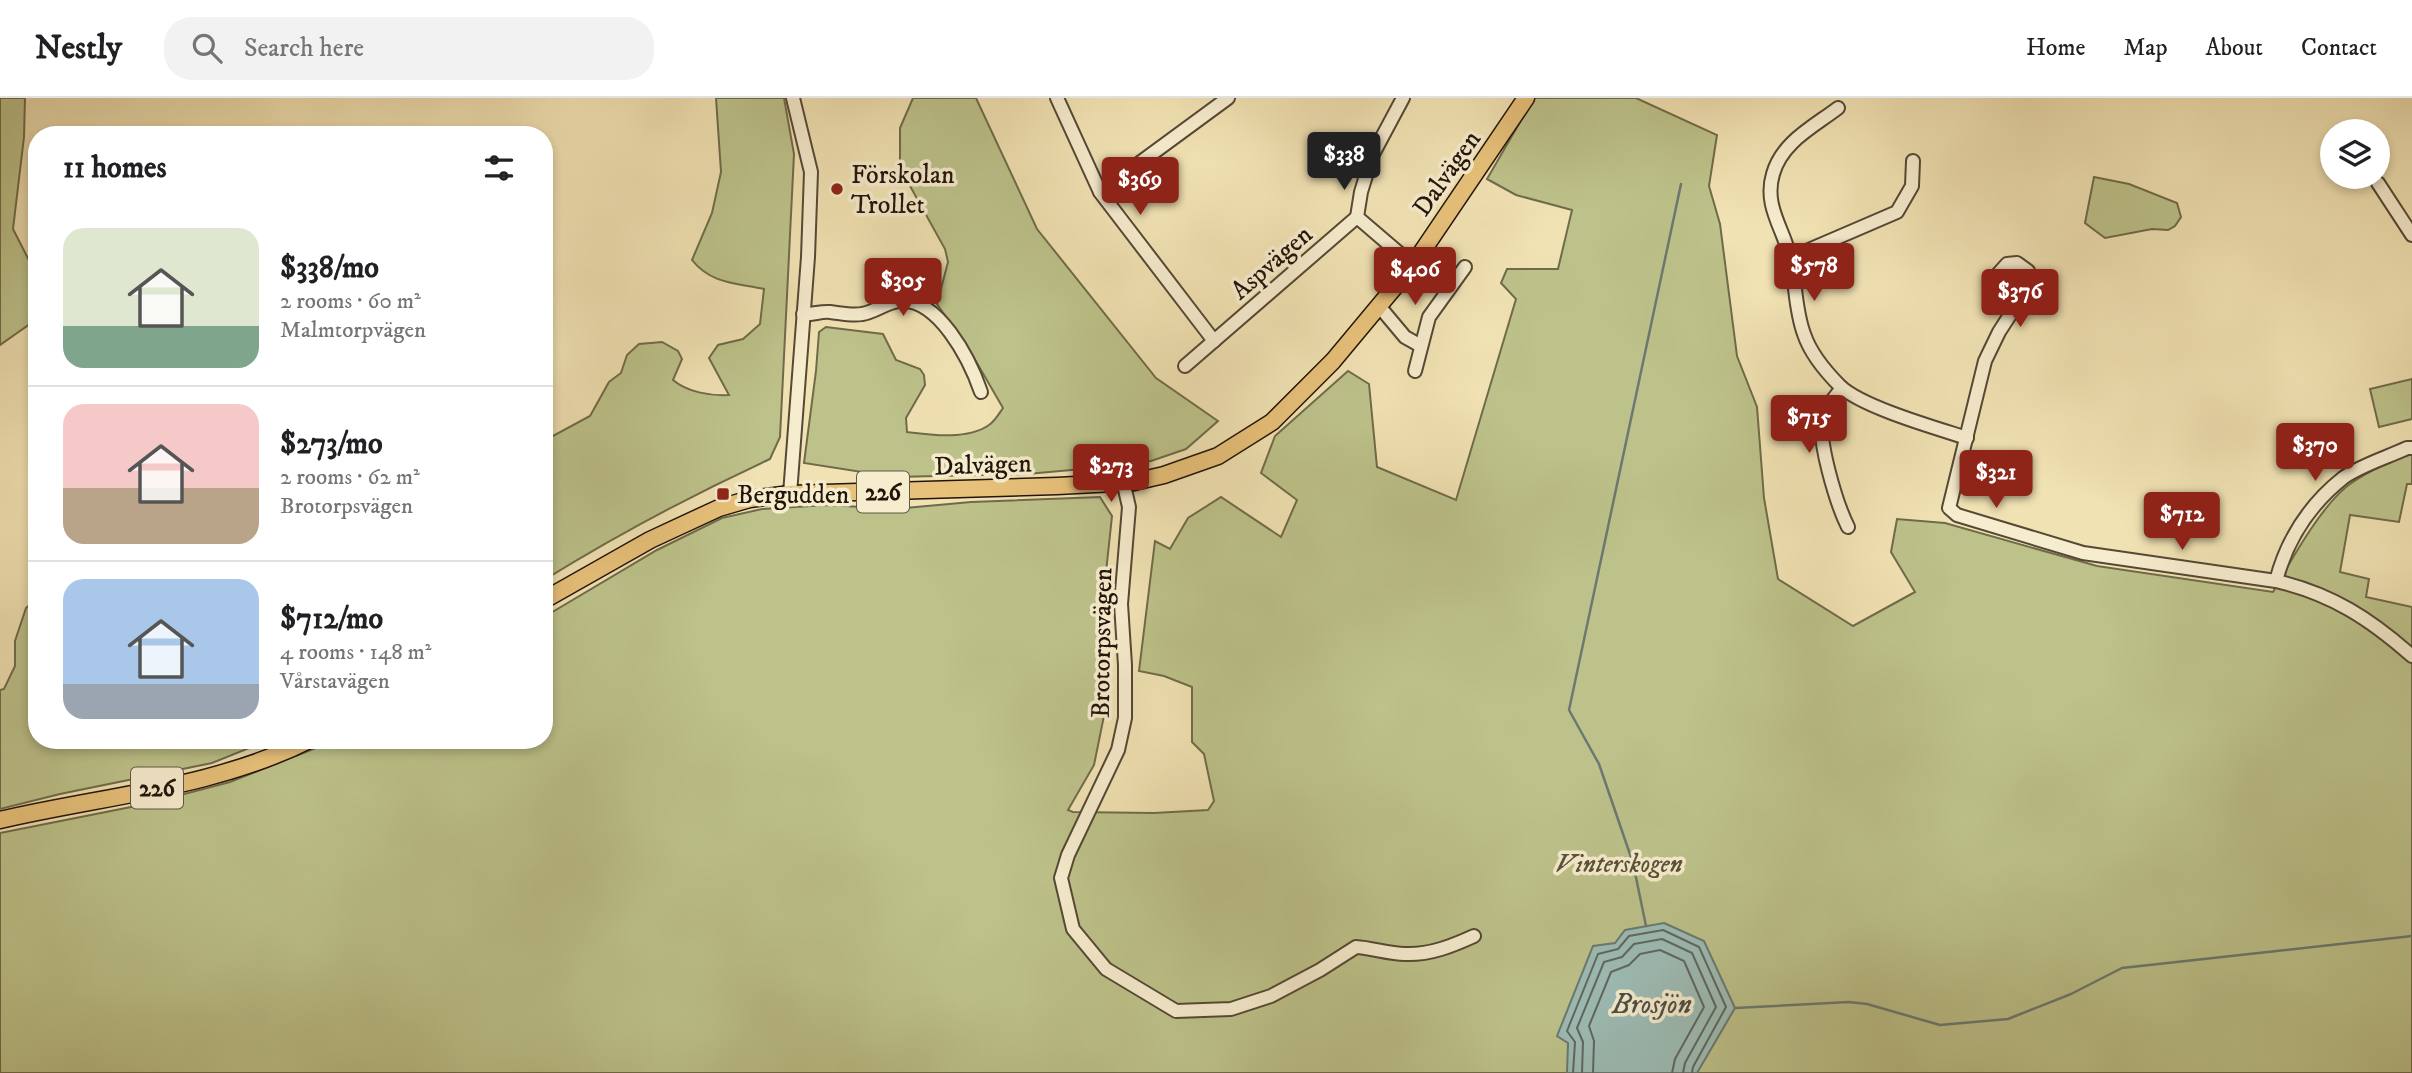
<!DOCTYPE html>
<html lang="en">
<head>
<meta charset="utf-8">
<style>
	body { margin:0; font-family:"IM FELL DW Pica",serif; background:#f2f2f2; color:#202124; height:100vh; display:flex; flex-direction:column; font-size:26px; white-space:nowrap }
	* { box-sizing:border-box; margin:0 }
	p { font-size:23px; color:#757577 }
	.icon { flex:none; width:38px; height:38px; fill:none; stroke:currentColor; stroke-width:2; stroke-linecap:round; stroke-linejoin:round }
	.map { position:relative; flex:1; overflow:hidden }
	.details { position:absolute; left:28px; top:28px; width:525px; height:623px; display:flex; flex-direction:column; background:#fff; border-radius:28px; box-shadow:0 4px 10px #0003 }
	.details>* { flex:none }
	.tools { position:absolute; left:2320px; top:21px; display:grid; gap:14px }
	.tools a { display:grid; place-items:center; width:70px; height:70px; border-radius:50%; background:#fff; box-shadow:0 4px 10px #0003; font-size:35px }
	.price { position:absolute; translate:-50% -60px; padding:0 16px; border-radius:7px; background:#8f2418; color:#fff; font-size:23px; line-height:46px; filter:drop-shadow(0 2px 4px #0008) }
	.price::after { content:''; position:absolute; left:50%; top:42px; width:21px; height:16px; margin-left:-10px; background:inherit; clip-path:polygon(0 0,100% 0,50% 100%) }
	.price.current { background:#222; color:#fff }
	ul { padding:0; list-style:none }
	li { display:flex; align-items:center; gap:21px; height:175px; padding:0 35px }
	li+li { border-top:2px solid #e0e0e0 }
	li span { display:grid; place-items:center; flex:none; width:196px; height:140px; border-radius:21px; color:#555 }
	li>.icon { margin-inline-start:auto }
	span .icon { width:84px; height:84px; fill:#fffc; stroke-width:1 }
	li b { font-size:30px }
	h2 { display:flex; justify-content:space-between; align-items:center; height:84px; padding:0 35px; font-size:30px }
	header { display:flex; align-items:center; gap:42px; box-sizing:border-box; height:98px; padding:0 35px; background:#fff; border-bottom:2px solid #e0e0e0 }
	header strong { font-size:33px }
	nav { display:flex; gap:38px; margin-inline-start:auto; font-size:24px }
	.search { width:490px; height:63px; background:#f2f2f2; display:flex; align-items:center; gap:18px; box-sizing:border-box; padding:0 24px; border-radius:28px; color:#757577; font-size:26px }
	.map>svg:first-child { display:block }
</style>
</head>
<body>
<header>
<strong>Nestly</strong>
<div class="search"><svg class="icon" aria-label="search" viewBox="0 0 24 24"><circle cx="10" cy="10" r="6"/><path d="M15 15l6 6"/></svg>Search here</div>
<nav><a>Home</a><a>Map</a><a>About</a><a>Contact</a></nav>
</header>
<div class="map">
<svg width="2412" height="975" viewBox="0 0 2412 975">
	<rect width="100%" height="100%" fill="#f1e2b3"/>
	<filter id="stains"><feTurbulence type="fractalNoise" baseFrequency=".00286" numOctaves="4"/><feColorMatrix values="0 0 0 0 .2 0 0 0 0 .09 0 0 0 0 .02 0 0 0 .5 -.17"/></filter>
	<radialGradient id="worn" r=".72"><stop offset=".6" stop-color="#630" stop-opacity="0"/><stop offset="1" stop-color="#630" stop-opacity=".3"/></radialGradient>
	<!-- green -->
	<g fill="#bdc28a" stroke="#6f6b4a" stroke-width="2">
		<polygon points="0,0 25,0 24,39 13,131 37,178 37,221 0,247"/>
		<path d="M716 0H784L794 56 780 339 770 361C692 397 617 437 544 482V338H553L590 318 609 284 621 275 627 257 639 246 662 244 678 253 682 261 673 282C687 294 710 298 729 297L709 260 718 247 743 241 760 226 764 191C736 185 711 186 692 162L712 115 721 74Z"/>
		<path d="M913 0H976L1037 131 1156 280 1218 323 1186 351 1151 363 1127 367 1027 376 894 379 804 365 816 273 819 234 826 229 883 236 896 262 920 271 924 277 925 287 906 320 907 334C931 337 968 342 989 327 994 324 999 316 1003 310L970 253 937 206 948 164 945 151 900 70V30Z"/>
		<path d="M1534 0H1636L1717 37 1709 88 1720 126 1737 258 1757 309 1764 400 1778 481 1853 528 1915 494 1891 454 1897 421 1945 425 2097 468 2273 494C2290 464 2324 402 2353 384 2369 373 2393 362 2412 356V386H2407L2399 424 2350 417 2340 474 2369 481 2366 499 2412 509V975H0V735L146 706 230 684 336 642H544V519L657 452 722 420 762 411 828 407 894 411 971 404 1100 399 1112 418 1099 540 1107 603 1094 667 1068 712 1073 714 1154 715 1208 712 1214 703 1204 656 1192 644V589L1164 578 1139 573 1155 443 1170 451 1188 420 1221 399 1281 439 1297 402 1261 375 1275 338 1348 273 1369 286 1377 369 1456 402 1516 201 1501 185 1507 171H1558L1572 112 1516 97 1487 81Z"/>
		<polygon points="2094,79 2129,86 2177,105 2181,119 2175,128 2168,132 2152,131 2105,140 2085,125"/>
		<polygon points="2412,281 2412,321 2379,329 2370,291"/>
		<polygon points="33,504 37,504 37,642 269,642 212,665 60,696 0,711 0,592 4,591 15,568 15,543 26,510"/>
	</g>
	<!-- water -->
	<polygon fill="#9dbcb5" stroke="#6b7971" stroke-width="2" points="1664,825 1704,843 1735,910 1697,975 1567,975 1568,945 1557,938 1593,848 1615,845 1625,832"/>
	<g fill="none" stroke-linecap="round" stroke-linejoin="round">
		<!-- shore -->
		<g stroke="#5f6860" stroke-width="2">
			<polyline points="1573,975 1575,944 1567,933 1598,856 1618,851 1629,838 1663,832 1699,849 1726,909 1693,969 1692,975"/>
			<polyline points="1582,975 1583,944 1577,930 1604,864 1622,859 1634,846 1662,841 1692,855 1716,909 1685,965 1683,975"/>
			<polyline points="1593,975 1594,943 1589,928 1611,874 1629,867 1640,856 1660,852 1684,863 1704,909 1675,961 1672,975"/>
		</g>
		<!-- stream -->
		<g stroke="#6b7971" stroke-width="2.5">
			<polyline points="1646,828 1633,765 1599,666 1569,612 1681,86"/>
			<polyline points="1735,910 1849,904 1867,906 1940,927 2008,921 2071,896 2122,870 2412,838"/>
		</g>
		<!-- minor casing -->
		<g stroke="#554834" stroke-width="16">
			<g id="minor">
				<polyline points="1057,0 1100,94 1214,243"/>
				<polyline points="1403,0 1372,58 1361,94 1357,119 1413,167"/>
				<path d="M1838 10C1813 29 1782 44 1773 76 1763 109 1785 132 1791 163 1796 187 1795 212 1804 236 1810 254 1826 274 1840 288 1862 309 1936 330 1967 340"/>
				<polyline points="2378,85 2412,137"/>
				<polyline points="1100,94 1228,0"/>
				<polyline points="1790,160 1897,114 1912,88 1913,63"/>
				<path d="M2020 201C2008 195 2001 191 1998 176L2007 166 2017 165 2028 173V189L1999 234 1985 263 1949 410 1957 417 2083 455 2276 483C2332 496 2370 521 2412 558"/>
				<polyline points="1379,208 1405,239 1421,248"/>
				<path d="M803 216C812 217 821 213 830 214 840 215 852 218 862 216 875 214 885 205 898 203 938 198 970 262 981 294"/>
				<polyline points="1185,268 1357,119"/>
				<polyline points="1415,273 1429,219 1465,169"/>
				<path d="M1842 290C1836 298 1826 308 1823 317 1816 340 1837 407 1848 429"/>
				<path d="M1123 383 1129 409 1121 506 1125 567V620L1118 652 1068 757 1061 780 1073 831 1106 871 1176 913 1231 911 1271 898 1320 872 1356 849C1372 850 1389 856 1405 856 1430 857 1452 848 1474 838"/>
				<polyline points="790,396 808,159 811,74 793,0"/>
				<path d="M2276 483C2287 441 2308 408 2343 380 2359 368 2388 359 2407 350H2412"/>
			</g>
		</g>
		<!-- major casing -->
		<g stroke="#21140a" stroke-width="19">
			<g id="major">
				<polyline points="544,502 650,442 719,410 750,401 790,396 1057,388 1134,384 1164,377 1218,358 1272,324 1333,263 1413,167 1526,0"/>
				<path d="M0 722C102 698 214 690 309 642"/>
			</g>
		</g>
		<!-- minor -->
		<use href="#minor" stroke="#f6ecce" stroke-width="12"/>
		<!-- major -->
		<use href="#major" stroke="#e8c17a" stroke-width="16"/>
	</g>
	<!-- markers -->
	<g fill="#8f2418" stroke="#f6ecce" stroke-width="2.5">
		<circle cx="837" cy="91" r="7"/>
		<rect x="716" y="389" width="14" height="14" rx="3.5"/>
	</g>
	<g text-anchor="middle" stroke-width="7" stroke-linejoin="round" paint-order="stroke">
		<!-- shield labels -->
		<g fill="#f6ecce" stroke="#615545" stroke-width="2">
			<rect x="857" y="373.5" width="52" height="41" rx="5"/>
			<rect x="131" y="669.5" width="52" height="41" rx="5"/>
		</g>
		<g font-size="24" font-weight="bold" fill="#21140a">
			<text x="883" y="402">226</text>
			<text x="157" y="698">226</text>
		</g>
		<!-- street labels -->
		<g font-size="26" fill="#21140a" stroke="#f6ecce">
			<text transform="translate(1446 75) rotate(-55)" y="9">Dalvägen</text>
			<text transform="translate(1271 164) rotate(-41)" y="9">Aspvägen</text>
			<text transform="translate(983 366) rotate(-2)" y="9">Dalvägen</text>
			<text transform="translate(1101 545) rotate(-89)" y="9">Brotorpsvägen</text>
		</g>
		<!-- poi labels -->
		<g font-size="26" fill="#21140a" stroke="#f6ecce" text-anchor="start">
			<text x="851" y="85">Förskolan<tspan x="851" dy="30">Trollet</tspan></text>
			<text x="737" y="405">Bergudden</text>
		</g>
		<!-- park labels -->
		<g font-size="26" font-style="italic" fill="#585137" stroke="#f6ecce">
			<text x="1619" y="774">Vinterskogen</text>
		</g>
		<!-- water labels -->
		<g font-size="28" font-style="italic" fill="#4c4f46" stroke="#f6ecce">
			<text x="1652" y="915">Brosjön</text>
		</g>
	</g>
	<rect width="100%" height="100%" filter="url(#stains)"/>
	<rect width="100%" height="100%" fill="url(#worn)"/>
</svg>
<div class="tools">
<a><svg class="icon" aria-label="layers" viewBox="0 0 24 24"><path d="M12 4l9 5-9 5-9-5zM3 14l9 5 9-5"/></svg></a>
</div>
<b class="price current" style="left:1344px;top:94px">$338</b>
<b class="price" style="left:1140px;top:119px">$369</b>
<b class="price" style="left:1814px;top:205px">$578</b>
<b class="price" style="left:1415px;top:209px">$406</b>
<b class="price" style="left:903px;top:220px">$305</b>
<b class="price" style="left:2020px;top:231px">$376</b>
<b class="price" style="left:1809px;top:357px">$715</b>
<b class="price" style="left:2315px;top:385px">$370</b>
<b class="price" style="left:1111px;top:406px">$273</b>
<b class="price" style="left:1996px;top:412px">$321</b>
<b class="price" style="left:2182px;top:454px">$712</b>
<section class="details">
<h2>11 homes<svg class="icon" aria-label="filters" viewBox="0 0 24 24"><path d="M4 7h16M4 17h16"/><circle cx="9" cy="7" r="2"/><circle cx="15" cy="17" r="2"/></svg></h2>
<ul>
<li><span style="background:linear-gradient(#dfe7d0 70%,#7fa58c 0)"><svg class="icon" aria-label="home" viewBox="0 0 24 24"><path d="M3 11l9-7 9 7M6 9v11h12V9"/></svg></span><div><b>$338/mo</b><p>2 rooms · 60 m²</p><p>Malmtorpvägen</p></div></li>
<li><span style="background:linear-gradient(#f6c9c9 60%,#b9a48a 0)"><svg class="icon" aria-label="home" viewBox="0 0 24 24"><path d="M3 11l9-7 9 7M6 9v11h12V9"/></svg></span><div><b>$273/mo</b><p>2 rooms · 62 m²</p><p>Brotorpsvägen</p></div></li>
<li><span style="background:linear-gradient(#a9c7e8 75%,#9aa5b1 0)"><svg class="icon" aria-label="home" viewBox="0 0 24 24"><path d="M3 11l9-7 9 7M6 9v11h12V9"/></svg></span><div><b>$712/mo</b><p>4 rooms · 148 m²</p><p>Vårstavägen</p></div></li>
</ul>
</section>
</div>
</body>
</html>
